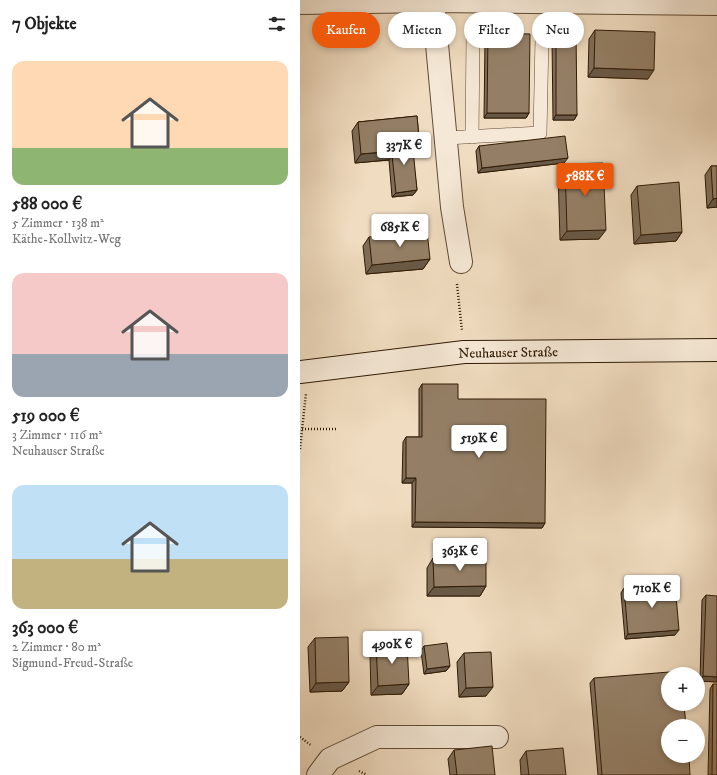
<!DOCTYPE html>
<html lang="de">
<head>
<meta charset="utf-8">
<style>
	body { margin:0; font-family:"IM FELL DW Pica",serif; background:#f2f2f2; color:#222; height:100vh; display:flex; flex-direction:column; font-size:15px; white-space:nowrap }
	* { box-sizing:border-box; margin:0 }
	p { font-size:13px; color:#767676 }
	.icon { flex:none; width:22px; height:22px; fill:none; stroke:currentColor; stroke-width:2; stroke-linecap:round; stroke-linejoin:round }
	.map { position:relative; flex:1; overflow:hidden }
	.details { display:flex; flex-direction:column; background:#fff; width:300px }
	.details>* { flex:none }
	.guide { position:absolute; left:12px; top:12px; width:345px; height:36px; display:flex; gap:8px }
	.tools { position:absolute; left:361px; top:667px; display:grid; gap:8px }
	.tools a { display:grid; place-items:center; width:44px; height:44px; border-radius:50%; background:#fff; box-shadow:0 2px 6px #0003; font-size:20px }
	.price { position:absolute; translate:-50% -34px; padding:0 9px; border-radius:4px; background:#fff; color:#222; font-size:13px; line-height:26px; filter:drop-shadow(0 1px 2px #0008) }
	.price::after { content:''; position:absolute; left:50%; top:24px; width:12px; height:9px; margin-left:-6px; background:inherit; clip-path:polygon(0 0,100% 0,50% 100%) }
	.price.selected { background:#ea580c; color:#fff }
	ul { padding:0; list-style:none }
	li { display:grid; align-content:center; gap:8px; height:212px; padding:0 12px }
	li span { display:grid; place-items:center; height:124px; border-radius:12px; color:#555 }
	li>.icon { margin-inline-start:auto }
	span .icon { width:72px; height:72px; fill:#fffc; stroke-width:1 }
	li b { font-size:17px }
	h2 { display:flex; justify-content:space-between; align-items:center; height:48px; padding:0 12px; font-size:17px }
	.tag { padding:0 14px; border-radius:18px; background:#fff; box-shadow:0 2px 6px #0003; font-size:14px; line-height:36px }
	.tag.selected { background:#ea580c; color:#fff }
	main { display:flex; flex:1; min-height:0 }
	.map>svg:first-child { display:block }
</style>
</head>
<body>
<main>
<section class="details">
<h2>7 Objekte<svg class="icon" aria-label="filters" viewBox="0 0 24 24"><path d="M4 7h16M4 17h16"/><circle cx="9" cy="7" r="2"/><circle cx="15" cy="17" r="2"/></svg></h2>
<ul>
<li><span style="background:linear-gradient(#ffd9b3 70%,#8fb573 0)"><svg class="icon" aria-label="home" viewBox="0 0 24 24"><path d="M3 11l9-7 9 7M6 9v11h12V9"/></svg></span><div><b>588 000 €</b><p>5 Zimmer · 138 m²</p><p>Käthe-Kollwitz-Weg</p></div></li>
<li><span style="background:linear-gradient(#f6c9c9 65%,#9aa5b1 0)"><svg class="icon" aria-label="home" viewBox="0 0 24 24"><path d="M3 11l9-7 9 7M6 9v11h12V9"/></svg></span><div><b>519 000 €</b><p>3 Zimmer · 116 m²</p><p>Neuhauser Straße</p></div></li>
<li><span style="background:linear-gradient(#bfe0f5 60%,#c2b280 0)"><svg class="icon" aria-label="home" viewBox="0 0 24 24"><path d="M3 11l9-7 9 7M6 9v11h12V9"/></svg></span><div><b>363 000 €</b><p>2 Zimmer · 80 m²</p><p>Sigmund-Freud-Straße</p></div></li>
</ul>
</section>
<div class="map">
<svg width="417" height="775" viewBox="0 0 417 775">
	<rect width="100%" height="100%" fill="#f0dcc0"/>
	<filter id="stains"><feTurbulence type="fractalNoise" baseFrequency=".005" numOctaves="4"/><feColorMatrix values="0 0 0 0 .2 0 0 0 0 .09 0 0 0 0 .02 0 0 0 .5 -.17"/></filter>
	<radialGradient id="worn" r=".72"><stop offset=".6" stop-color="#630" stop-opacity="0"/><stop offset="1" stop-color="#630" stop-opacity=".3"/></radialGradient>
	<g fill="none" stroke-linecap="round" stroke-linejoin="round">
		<!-- lane casing -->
		<g stroke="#604b34" stroke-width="14">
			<g id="lane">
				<polyline points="172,137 173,36"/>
				<polyline points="146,138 240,133 242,38"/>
			</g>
		</g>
		<!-- street casing -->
		<g stroke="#604b34" stroke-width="24">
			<g id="street">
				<polyline points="133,1 152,207 161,262"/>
				<polyline points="0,3 133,1 417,4"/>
				<polyline points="18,775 30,759 77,737 197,737"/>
			</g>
		</g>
		<!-- secondary casing -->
		<g stroke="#301b05" stroke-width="24">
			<polyline id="secondary" points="0,372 164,352 417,350"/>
		</g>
		<!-- path -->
		<g stroke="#301b05" stroke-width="2.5" stroke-dasharray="1 2" stroke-linecap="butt">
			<polyline points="157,284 162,331"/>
			<polyline points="2,429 38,429"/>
			<polyline points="0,449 6,393"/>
			<polyline points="0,737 12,746"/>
			<polyline points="59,771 67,775"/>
		</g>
		<!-- lane -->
		<use href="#lane" stroke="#f5e8d6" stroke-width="13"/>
		<!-- street -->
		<use href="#street" stroke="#f5e8d6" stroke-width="22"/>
		<!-- secondary -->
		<use href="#secondary" stroke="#f5e8d6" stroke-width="22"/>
	</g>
	<!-- wall -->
	<g fill="#7f6d58" stroke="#301b05">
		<polygon points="295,30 348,79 288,77 289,39"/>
		<polygon points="188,33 229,113 226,118 184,118 185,38"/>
		<polygon points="256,33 277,115 274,120 253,120 252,38"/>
		<polygon points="117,116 120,149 113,158 117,190 113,195 92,197 89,160 55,163 52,131 58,122"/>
		<polygon points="179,146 264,163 178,173 176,151"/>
		<polygon points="265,164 299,239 260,240 258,173"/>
		<polygon points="411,166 417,166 417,207 407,208 405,175"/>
		<polygon points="337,186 382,232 376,241 334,244 331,195"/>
		<polygon points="69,237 130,259 123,269 66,274 63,246"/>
		<polygon points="122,384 158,399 245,523 242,528 112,527 112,483 102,483 103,442 106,437 119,437 119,389"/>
		<polygon points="133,558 186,586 180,596 127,596 127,568"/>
		<polygon points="324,588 375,635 325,639 321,593"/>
		<polygon points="406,595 417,682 400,681 402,600"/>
		<polygon points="15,638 49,682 42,691 10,692 8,647"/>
		<polygon points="76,646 109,684 102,694 71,695 70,655"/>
		<polygon points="124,646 150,666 146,671 124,674 121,651"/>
		<polygon points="164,653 186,696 159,697 157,662"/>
		<polygon points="294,678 390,775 298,775 290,683"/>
		<polygon points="413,684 417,775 408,775 410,689"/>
		<polygon points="154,750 195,775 150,775 148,759"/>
		<polygon points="226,751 266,775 221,775 220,760"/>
	</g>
	<!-- shaded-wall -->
	<g fill="#685947" stroke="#301b05">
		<polygon points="294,68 354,70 348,79 288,77"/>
		<polygon points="187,113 229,113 226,118 184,118"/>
		<polygon points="256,115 277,115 274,120 253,120"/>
		<polygon points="115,135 108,144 91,146 94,137"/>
		<polygon points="116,149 120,149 113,158 110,158"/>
		<polygon points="95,151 89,160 55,163 61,154"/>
		<polygon points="268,158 264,163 178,173 182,168"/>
		<polygon points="117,190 113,195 92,197 96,193"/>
		<polygon points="417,198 417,207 407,208 413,199"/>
		<polygon points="306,230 299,239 260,240 267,231"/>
		<polygon points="382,232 376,241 334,244 341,235"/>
		<polygon points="130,259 123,269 66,274 72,265"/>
		<polygon points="106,478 116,478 112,483 102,483"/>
		<polygon points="115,522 245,523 242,528 112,527"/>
		<polygon points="186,586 180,596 127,596 134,587"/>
		<polygon points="379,630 375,635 325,639 328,634"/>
		<polygon points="150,666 146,671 124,674 127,669"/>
		<polygon points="403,676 417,677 417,682 400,681"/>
		<polygon points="49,682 42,691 10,692 16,683"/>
		<polygon points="109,684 102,694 71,695 78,686"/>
		<polygon points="193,687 186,696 159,697 166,688"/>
	</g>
	<!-- building -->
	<g fill="#947f66" stroke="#301b05">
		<polygon points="295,30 355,32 354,70 294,68"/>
		<polygon points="188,33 230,34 229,113 187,113"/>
		<polygon points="256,33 276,33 277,115 256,115"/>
		<polygon points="117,116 120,149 116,149 115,135 94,137 95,151 61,154 58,122"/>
		<polygon points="265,136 268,158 182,168 179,146"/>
		<polygon points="112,139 117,190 96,193 92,155 95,151 94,141"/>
		<polygon points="303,163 306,230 267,231 265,164"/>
		<polygon points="411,166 417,166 417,198 413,199"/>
		<polygon points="379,182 382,232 341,235 337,186"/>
		<polygon points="127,231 130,259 72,265 69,237"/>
		<polygon points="122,384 158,384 158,399 246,399 245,523 115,522 116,478 106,478 106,437 122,437"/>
		<polygon points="133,558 186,558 186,586 134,587"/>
		<polygon points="375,584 379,630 328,634 324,588"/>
		<polygon points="406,595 417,596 417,677 403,676"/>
		<polygon points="48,637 49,682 16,683 15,638"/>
		<polygon points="147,643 150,666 127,669 124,646"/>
		<polygon points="107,645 109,684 78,686 76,646"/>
		<polygon points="191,652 193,687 166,688 164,653"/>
		<polygon points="382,671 382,674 368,674 368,704 384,704 386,726 368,726 368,756 389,756 390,775 302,775 294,678"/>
		<polygon points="413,684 417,684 417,775 412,775"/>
		<polygon points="192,746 195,775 157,775 154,750"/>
		<polygon points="263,748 266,775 229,775 226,751"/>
	</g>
	<g text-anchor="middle" stroke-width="4" stroke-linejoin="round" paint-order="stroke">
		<!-- street labels -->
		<g font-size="14" fill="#301b05" stroke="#f5e8d6">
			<text transform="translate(208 352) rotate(-1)" y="5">Neuhauser Straße</text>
		</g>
	</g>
	<rect width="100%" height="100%" filter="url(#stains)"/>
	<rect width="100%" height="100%" fill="url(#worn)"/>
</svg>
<div class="tools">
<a>+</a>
<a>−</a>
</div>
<b class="price" style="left:104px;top:166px">337K €</b>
<b class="price selected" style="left:285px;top:197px">588K €</b>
<b class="price" style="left:100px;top:248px">685K €</b>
<b class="price" style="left:179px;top:459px">519K €</b>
<b class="price" style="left:160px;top:572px">363K €</b>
<b class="price" style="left:352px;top:609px">710K €</b>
<b class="price" style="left:92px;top:665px">490K €</b>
<div class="guide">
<a class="tag selected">Kaufen</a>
<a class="tag">Mieten</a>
<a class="tag">Filter</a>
<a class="tag">Neu</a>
</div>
</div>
</main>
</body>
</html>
